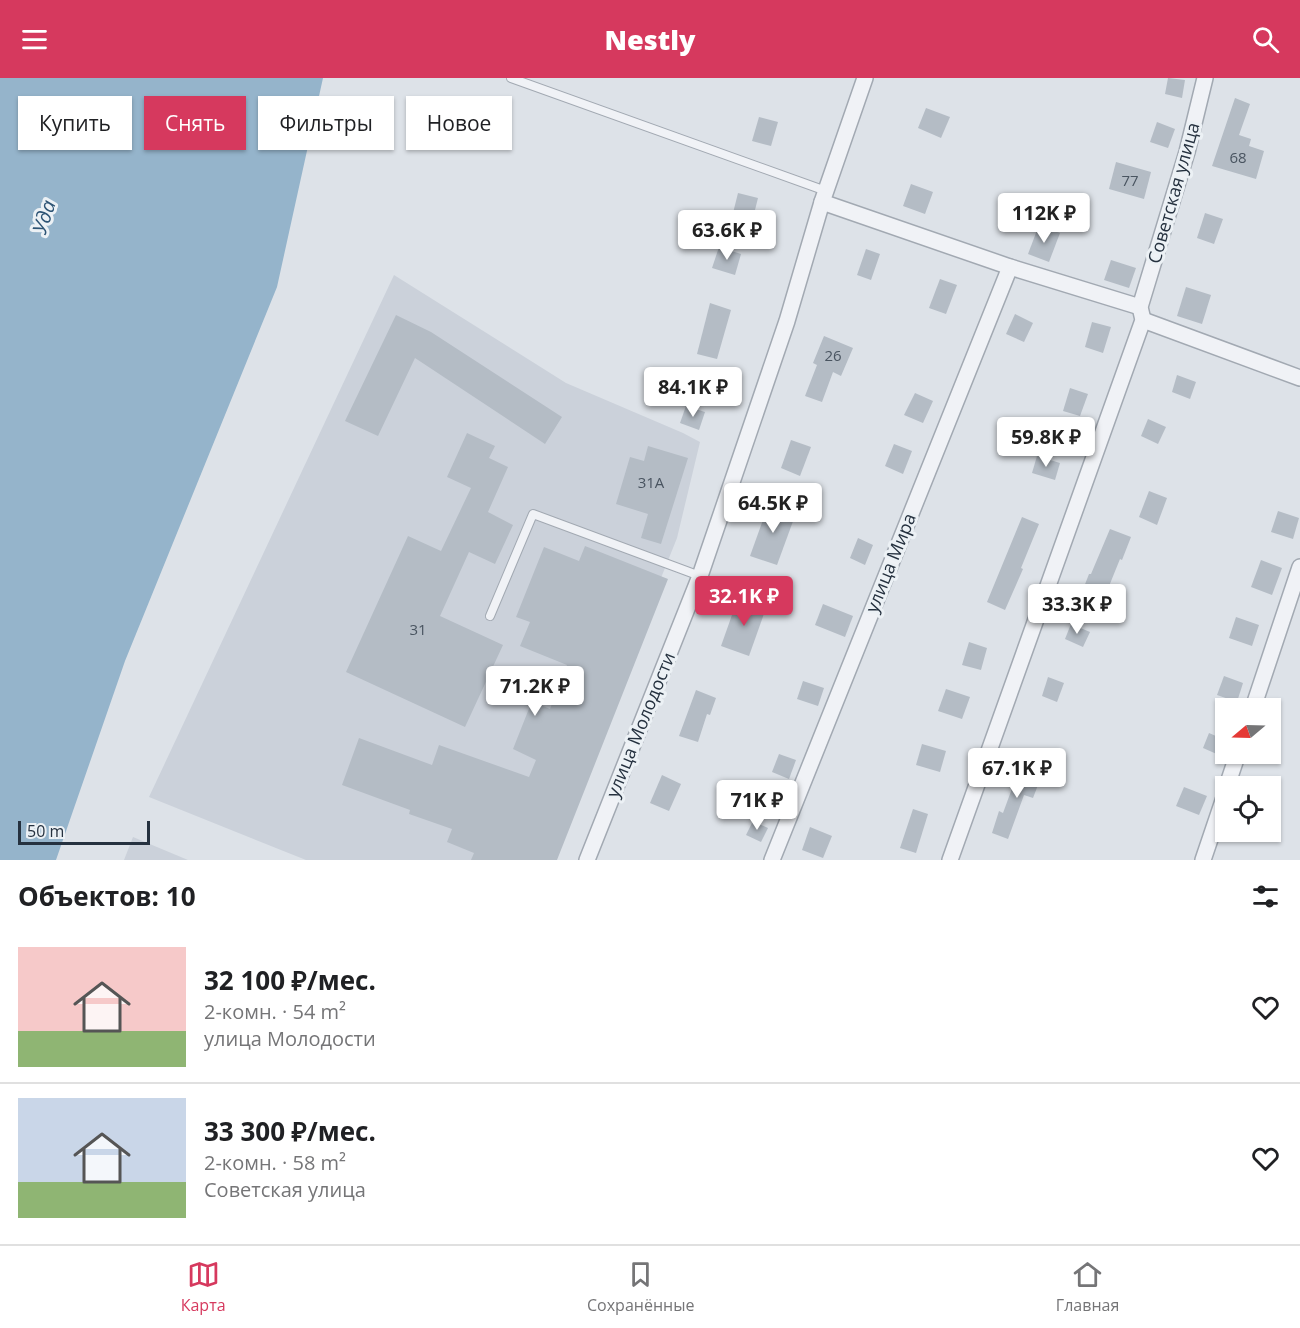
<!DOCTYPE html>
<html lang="ru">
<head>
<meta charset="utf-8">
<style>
	body { margin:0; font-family:"Open Sans",sans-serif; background:#f6f6f6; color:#202124; height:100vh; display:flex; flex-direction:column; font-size:22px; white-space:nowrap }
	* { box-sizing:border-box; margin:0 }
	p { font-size:20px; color:#757577 }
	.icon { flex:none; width:33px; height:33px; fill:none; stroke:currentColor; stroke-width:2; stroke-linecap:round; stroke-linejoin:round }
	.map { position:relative; height:782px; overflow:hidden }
	.sheet { display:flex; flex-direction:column; background:#fff; flex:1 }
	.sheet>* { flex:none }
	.top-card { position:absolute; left:18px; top:18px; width:600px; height:54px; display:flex; gap:12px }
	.needle { width:39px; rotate:251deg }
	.buttons { position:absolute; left:1215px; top:620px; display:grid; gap:12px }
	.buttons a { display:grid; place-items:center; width:66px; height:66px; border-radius:0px; background:#fff; box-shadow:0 2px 4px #0004; font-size:30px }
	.scale { position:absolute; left:18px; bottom:15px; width:132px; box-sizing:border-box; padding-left:6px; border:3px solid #25313f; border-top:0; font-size:16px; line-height:21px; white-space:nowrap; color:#25313f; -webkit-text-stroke:4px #ecf1f5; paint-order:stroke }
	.price { position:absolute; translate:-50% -51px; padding:0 14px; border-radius:6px; background:#fff; color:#222; font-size:20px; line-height:39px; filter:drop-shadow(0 2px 3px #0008) }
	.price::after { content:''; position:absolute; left:50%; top:36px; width:18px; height:14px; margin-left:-9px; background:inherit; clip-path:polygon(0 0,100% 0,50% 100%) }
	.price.on { background:#d6395e; color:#fff }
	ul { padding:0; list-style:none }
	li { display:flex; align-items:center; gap:18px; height:150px; padding:0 18px }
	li+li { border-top:2px solid #e0e0e0 }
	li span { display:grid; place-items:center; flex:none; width:168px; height:120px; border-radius:0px; color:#555 }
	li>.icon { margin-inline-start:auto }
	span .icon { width:72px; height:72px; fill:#fffc; stroke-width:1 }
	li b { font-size:26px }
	h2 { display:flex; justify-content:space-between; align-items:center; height:72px; padding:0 18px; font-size:26px }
	.chip { padding:0 21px; border-radius:0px; background:#fff; box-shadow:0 2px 4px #0004; font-size:21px; line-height:54px }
	.chip.on { background:#d6395e; color:#fff }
	header { display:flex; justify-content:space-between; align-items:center; height:78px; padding:0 18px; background:#d6395e; color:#fff; font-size:27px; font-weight:800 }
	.tabs { display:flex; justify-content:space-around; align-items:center; height:84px; border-top:2px solid #e0e0e0; background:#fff; font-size:16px; color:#757577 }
	.tabs a { display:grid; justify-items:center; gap:3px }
	.tabs .on { color:#d6395e }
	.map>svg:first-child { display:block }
</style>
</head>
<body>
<header><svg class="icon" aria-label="menu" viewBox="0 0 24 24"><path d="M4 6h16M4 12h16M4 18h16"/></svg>Nestly<svg class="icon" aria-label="search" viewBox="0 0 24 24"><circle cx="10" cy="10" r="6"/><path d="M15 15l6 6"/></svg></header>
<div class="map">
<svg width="1300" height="782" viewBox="0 0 1300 782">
	<rect width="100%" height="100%" fill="#dde2e8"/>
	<!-- built -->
	<g fill="#cbd1da">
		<polygon points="394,197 566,305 683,355 700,364 677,460 548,782 306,782 149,719"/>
		<polygon points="133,759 188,782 124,782"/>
	</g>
	<!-- water -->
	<polygon fill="#95b4cb" points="0,0 323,0 277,209 125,583 56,782 0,782"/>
	<!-- building -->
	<g fill="#b4bcc5">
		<polygon points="1168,0 1185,2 1182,20 1165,16"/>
		<polygon points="1235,20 1250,26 1239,57 1251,61 1249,68 1264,73 1256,101 1212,88"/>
		<polygon points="926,30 950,39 941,60 918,50"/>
		<polygon points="759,39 778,44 771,68 752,63"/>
		<polygon points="1157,44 1175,51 1168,70 1150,64"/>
		<polygon points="1116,84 1151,94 1144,121 1109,111"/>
		<polygon points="911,106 933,114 925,136 903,128"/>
		<polygon points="738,115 758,120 751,148 731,143"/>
		<polygon points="1205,135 1223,141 1214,166 1197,160"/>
		<polygon points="1039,147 1060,155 1049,184 1028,176"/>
		<polygon points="719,169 741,176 735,197 712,190"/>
		<polygon points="866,171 880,176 871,202 857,197"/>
		<polygon points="1111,182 1136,190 1129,210 1104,202"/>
		<polygon points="940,201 957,207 946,236 929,230"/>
		<polygon points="1186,209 1211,217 1202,246 1177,238"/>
		<polygon points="710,225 731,232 717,281 697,276"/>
		<polygon points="1015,236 1033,245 1024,264 1006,256"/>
		<polygon points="396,237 431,254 562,339 545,366 415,280 378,358 345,343"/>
		<polygon points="1092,244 1111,249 1103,275 1085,269"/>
		<polygon points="824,258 853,270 841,298 833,294 822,324 805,318 817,287 813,285"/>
		<polygon points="1177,297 1196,304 1190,321 1172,314"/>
		<polygon points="1070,310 1088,316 1080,338 1063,333"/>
		<polygon points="915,315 933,323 923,345 904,337"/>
		<polygon points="686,328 705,334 699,352 680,345"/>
		<polygon points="1148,341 1166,349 1158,366 1141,358"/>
		<polygon points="467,355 495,368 489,380 508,389 488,434 513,447 495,486 469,474 440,538 503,567 465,649 346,594 408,458 441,473 471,410 447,399"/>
		<polygon points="791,362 811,369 800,398 781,390"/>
		<polygon points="894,366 912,373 903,396 885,388"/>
		<polygon points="648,368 688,380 661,466 641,460 648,436 616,426 630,379 644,383"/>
		<polygon points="1037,378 1060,385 1055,402 1032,395"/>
		<polygon points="1149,413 1167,420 1157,447 1139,439"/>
		<polygon points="769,425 796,435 777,487 750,478"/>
		<polygon points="1278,433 1299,440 1293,461 1271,454"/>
		<polygon points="1022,439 1039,446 1021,490 1023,491 1005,532 987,524"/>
		<polygon points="1110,451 1131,459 1122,482 1120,481 1103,523 1082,514 1089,496 1091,496"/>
		<polygon points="858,460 873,467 865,487 850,480"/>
		<polygon points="585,468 668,501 557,782 471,782 474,775 447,764 452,751 409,736 410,732 342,707 359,660 432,687 439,667 529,699 536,682 513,671 532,623 550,631 567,587 520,568 530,544 516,539 544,469 579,483"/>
		<polygon points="1261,482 1282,490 1272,517 1251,509"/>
		<polygon points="738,520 766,530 749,578 721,568"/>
		<polygon points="823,526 853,538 845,559 815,547"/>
		<polygon points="1236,539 1259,547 1252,568 1229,560"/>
		<polygon points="1071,546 1090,554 1083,569 1065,561"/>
		<polygon points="969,564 987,570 981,592 962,587"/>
		<polygon points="1224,598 1243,605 1237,624 1217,617"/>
		<polygon points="1048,599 1064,605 1057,624 1042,618"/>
		<polygon points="803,603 824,610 818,628 797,621"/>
		<polygon points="946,611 970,619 962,641 938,633"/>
		<polygon points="696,612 716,620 710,637 707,636 698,664 679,658"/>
		<polygon points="1209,655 1225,662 1219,677 1203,670"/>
		<polygon points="922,666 946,673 940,694 916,687"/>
		<polygon points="779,676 796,682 789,701 772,694"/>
		<polygon points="1021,686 1043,694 1033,720 1024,717 1008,761 992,755 999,733 1003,735"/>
		<polygon points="662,697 681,706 669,733 650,725"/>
		<polygon points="1184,709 1207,718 1199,737 1176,728"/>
		<polygon points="913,731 928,736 916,775 900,770"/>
		<polygon points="753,743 768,750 761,764 746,757"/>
		<polygon points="810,749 832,758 823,780 802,772"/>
	</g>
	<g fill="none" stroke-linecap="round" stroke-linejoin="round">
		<!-- lane casing -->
		<g stroke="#a2a9b2" stroke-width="10">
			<g id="lane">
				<polyline points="511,0 826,113"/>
				<polyline points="490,538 533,436 700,498"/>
			</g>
		</g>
		<!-- street casing -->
		<g stroke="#a2a9b2" stroke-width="18">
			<g id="street">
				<polyline points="822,124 1010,189 1140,229"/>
				<polyline points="1143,242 1300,300"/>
				<polyline points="1253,630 1300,489"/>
				<polyline points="1227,708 1238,675"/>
				<polyline points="587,782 700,498 787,243 822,124 865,0"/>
				<polyline points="772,782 1010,189"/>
				<polyline points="950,782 1143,242 1140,229 1187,74 1205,0"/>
				<polyline points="1203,782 1226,714"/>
			</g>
		</g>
		<!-- lane -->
		<use href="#lane" stroke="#f0f2f6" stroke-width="8"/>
		<!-- street -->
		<use href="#street" stroke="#f0f2f6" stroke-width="15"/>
	</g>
	<g text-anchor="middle" stroke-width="6" stroke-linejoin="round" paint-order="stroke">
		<!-- number labels -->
		<g font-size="15" fill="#495460">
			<text x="1238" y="85">68</text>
			<text x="1130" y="108">77</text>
			<text x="833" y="283">26</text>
			<text x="651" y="410">31А</text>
			<text x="418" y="557">31</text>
		</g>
		<!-- street labels -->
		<g font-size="18" fill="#25313f" stroke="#ecf1f5">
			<text transform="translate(1174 115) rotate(-74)" y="6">Советская улица</text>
			<text transform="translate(891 485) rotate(-68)" y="6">улица Мира</text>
			<text transform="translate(641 647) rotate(-68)" y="6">улица Молодости</text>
		</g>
		<!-- water labels -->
		<g font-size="20" font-style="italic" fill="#2d5475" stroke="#ecf1f5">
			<text transform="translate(44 139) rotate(-72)" y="7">Уда</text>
		</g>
	</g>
</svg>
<div class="buttons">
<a><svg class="needle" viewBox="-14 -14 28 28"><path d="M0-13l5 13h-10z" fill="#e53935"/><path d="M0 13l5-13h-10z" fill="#757577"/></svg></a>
<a><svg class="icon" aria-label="locate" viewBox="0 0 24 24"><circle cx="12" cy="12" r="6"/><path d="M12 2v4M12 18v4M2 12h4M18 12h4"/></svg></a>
</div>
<div class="scale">50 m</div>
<b class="price" style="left:1044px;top:166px">112K ₽</b>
<b class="price" style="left:727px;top:183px">63.6K ₽</b>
<b class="price" style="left:693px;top:340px">84.1K ₽</b>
<b class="price" style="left:1046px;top:390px">59.8K ₽</b>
<b class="price" style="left:773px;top:456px">64.5K ₽</b>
<b class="price on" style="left:744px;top:549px">32.1K ₽</b>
<b class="price" style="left:1077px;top:557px">33.3K ₽</b>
<b class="price" style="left:535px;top:639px">71.2K ₽</b>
<b class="price" style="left:1017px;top:721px">67.1K ₽</b>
<b class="price" style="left:757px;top:753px">71K ₽</b>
<div class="top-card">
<a class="chip">Купить</a>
<a class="chip on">Снять</a>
<a class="chip">Фильтры</a>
<a class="chip">Новое</a>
</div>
</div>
<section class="sheet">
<h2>Объектов: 10<svg class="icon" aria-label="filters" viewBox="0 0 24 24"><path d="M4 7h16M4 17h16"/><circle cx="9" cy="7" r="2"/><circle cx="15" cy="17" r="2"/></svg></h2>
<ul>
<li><span style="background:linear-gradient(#f6c9c9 70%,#8fb573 0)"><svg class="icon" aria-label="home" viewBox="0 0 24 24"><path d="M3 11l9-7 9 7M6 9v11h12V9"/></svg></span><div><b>32 100 ₽/мес.</b><p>2-комн. · 54 m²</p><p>улица Молодости</p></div><svg class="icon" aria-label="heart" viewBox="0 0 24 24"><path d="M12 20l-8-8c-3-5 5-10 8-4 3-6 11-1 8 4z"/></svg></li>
<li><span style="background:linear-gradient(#c9d6e8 70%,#8fb573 0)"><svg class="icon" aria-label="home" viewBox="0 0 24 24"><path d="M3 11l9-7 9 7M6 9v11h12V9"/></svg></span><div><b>33 300 ₽/мес.</b><p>2-комн. · 58 m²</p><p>Советская улица</p></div><svg class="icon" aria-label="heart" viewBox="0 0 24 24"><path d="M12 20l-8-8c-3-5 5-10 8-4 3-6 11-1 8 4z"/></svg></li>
</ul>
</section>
<nav class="tabs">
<a class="on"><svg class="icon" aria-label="map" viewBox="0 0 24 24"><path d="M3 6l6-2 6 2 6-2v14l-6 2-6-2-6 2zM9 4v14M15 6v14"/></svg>Карта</a>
<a><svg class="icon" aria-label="saved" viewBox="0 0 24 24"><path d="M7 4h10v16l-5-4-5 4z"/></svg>Сохранённые</a>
<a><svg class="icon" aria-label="home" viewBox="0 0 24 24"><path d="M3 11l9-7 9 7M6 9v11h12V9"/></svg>Главная</a>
</nav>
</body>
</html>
